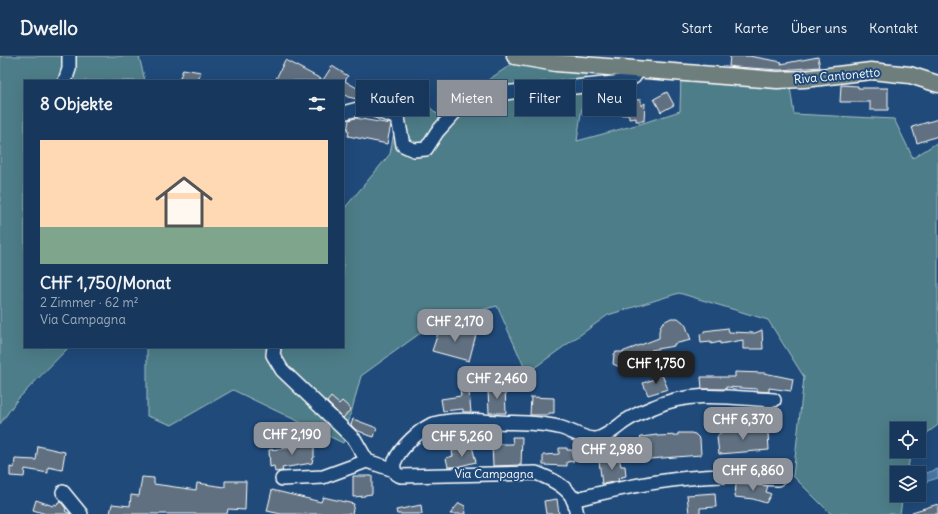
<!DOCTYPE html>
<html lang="de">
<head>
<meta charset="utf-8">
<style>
	body { margin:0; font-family:Delius,sans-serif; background:#244365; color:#f1f3f6; height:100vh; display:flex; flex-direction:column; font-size:15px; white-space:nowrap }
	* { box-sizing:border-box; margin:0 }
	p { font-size:13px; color:#9eacbb }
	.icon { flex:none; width:22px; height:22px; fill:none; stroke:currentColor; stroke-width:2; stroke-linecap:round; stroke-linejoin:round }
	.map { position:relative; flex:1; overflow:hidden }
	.panel { position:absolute; left:24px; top:24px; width:320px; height:268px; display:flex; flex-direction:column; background:#17385c; border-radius:0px; box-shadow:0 4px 16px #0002,0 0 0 1px #365272 }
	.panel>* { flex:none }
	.hud { position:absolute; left:356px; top:24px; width:380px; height:36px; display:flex; gap:8px }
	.tools { position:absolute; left:890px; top:366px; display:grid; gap:8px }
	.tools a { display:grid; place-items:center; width:36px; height:36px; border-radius:0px; background:#17385c; box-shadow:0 4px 16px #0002,0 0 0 1px #365272; font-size:20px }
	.price { position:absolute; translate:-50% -34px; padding:0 9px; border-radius:8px; background:#8c9099; color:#fff; font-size:13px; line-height:26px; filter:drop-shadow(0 1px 2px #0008) }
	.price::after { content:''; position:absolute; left:50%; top:24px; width:12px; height:9px; margin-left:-6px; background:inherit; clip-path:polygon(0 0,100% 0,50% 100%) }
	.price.on { background:#222; color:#fff }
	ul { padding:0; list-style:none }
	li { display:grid; align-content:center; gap:8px; height:212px; padding:0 16px }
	li span { display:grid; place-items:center; height:124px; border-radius:0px; color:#555 }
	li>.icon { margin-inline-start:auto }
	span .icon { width:72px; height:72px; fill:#fffc; stroke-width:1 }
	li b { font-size:17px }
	h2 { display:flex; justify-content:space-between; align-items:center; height:48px; padding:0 16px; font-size:17px }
	.pill { padding:0 14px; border-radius:0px; background:#17385c; box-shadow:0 4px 16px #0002,0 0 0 1px #365272; font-size:14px; line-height:36px }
	.pill.on { background:#8c9099; color:#fff }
	header { display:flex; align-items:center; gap:24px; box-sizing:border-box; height:56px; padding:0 20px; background:#17385c; border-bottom:1px solid #365272 }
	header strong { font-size:19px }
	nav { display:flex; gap:22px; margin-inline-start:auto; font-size:14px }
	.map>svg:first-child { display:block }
</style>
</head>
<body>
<header>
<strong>Dwello</strong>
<nav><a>Start</a><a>Karte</a><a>Über uns</a><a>Kontakt</a></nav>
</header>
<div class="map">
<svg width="938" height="458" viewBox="0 0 938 458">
	<rect width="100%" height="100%" fill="#1f4a7a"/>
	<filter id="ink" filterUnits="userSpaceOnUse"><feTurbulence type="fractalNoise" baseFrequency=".025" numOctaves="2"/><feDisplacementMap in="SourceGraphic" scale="8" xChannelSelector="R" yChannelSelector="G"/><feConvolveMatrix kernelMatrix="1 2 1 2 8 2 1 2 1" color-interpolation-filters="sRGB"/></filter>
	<g filter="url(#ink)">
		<!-- green -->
		<g fill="#4e7d88" stroke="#a6bec4">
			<polygon points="0,0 139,0 145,25 25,25 25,291 69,291 17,344 0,368"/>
			<polygon points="521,2 588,9 577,85 643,67 680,55 681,17 789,24 794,58 894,63 913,102 938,86 938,369 919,383 919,373 897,373 897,395 911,395 907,417 897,417 897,439 903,439 900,458 831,458 793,420 804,321 768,264 679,237 608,259 527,317 497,250 437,265 361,320 343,387 233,334 172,369 147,360 147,291 343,291 343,154 390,98 403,26 437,58"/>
		</g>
		<!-- water -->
		<polygon fill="#4776a3" stroke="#91adc8" points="938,413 938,422 925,426 923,418"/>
		<!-- building -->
		<g fill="#606f80" stroke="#fff">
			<polygon points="730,0 749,0 782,6 781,8 818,1 820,11 780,14 735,11 729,10"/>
			<polygon points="285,4 323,24 332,10 348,20 345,25 357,32 374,28 390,31 387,49 368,43 361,44 348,41 343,38 343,25 281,25 276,23"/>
			<polygon points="183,13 201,16 198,25 179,25"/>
			<polygon points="841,29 858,30 858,32 888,32 888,54 870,54 870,46 840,46"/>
			<polygon points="667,36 674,49 661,56 654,43"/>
			<polygon points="609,41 621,41 621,43 641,44 641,50 645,47 644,65 636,65 636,62 629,63 629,59 608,58"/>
			<polygon points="355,62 391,68 387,88 348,80 349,75 347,75 349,64"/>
			<polygon points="938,63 938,80 917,87 912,71"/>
			<polygon points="671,262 678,262 683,266 686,270 691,284 674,288 674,290 651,294 652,298 632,306 631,309 622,312 613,308 614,298 616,296 622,296 659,282 659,275 662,267"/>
			<polygon points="440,271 464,277 466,272 477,275 469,305 432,295"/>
			<polygon points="728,272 729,276 755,277 762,274 763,293 743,293 743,284 720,288 720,286 711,288 711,286 701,287 700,278 704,277 704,275"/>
			<polygon points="659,312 668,333 648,339 643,327 657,322"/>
			<polygon points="735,316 764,317 793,323 791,335 769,332 769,336 757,335 757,333 726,331 726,333 702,333 701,321 735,321"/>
			<polygon points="468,326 471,356 463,356 463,353 443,355 441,343 461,340 459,327"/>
			<polygon points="505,330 506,357 489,357 488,334"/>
			<polygon points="331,341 339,348 342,345 351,353 343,362 327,346"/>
			<polygon points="531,341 554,342 554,357 549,357 549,359 530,359"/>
			<polygon points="353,363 377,372 374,381 364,378 364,377 356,374 351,369"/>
			<polygon points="748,372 764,372 768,377 769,394 719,398 717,381 721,376"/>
			<polygon points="678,377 691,377 695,378 700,383 701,399 637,404 635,387 641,381 657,379 657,380 678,379"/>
			<polygon points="512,381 522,381 521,409 493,410 492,388 513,388"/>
			<polygon points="304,387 304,388 314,388 314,402 313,402 312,407 282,412 283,415 281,415 275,416 274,410 270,411 269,394 288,392 287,388"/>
			<polygon points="38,390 65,396 62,414 48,411 48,417 25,413 24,421 10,420 10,411 14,412 15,403 36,404"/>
			<polygon points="472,390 476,406 456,411 448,411 446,402 453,400 452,395"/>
			<polygon points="559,392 567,392 567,394 572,394 574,405 567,406 567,410 543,409 543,399 559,398"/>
			<polygon points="619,402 621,410 625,410 626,420 618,422 619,425 602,428 599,405"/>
			<polygon points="353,420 372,420 372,438 365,439 365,440 353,441"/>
			<polygon points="142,421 154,422 154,428 196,434 197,427 225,431 225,425 246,425 245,454 228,453 227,458 110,458 112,448 130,450 131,439 139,440"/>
			<polygon points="736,428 768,430 766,436 771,438 766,447 753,443 735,441"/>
			<polygon points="272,434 321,446 323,441 354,448 352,458 281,458 267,455"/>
			<polygon points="715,437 716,451 700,452 700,457 689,458 687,439"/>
			<polygon points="557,443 559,458 546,458 544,445"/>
			<polygon points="36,444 53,450 54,448 57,449 58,446 62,447 66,453 65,455 71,458 46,458 33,454"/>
			<polygon points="459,447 465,450 466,458 450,458"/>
			<polygon points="938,448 938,458 912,458 912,456"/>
			<polygon points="421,449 422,458 397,458 396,454"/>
		</g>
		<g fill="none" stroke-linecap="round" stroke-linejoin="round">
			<!-- minor casing -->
			<g stroke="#fff" stroke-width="16">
				<g id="minor">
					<polyline points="65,25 69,13 69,0"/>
					<polyline points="343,57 365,51 398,62 403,89 414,94 426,93 437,76 456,55 479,41 512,36 565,32 623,26 634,21 639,13"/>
					<polyline points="274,291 273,299 282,314 355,384 367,405 323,421 282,423"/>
					<path d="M367 405 394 414 396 418 401 420 536 417C549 422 568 430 574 445 575 449 576 454 577 458"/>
					<path d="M394 414C394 411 393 407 395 405 400 392 421 372 434 368 452 362 478 365 498 366 517 367 539 366 558 371 569 373 585 384 596 383 606 381 616 372 624 366 633 360 644 355 654 351 691 334 735 342 774 344"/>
					<polyline points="63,436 81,458"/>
					<path d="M573 444C622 431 671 421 722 420 741 419 759 422 778 423"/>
				</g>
			</g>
			<!-- major casing -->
			<g stroke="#fff" stroke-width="19">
				<polyline id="major" points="515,0 556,7 777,24 804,23 871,15 910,19 938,28"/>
			</g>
			<!-- minor -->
			<use href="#minor" stroke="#1f4a7a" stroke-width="13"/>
			<!-- major -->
			<use href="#major" stroke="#6d7e7c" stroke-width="16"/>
		</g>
	</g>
	<g text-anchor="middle" stroke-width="4" stroke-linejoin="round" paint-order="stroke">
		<!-- street labels -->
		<g font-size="12" fill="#fff" stroke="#1f4a7a">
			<text transform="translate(837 20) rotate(-5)" y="4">Riva Cantonetto</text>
			<text x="494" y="422">Via Campagna</text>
		</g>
	</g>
</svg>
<div class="tools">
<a><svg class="icon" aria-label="locate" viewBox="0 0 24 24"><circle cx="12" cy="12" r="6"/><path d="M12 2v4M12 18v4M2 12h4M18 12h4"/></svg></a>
<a><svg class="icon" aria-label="layers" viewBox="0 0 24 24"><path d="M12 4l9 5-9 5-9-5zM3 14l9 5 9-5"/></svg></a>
</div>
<b class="price" style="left:455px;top:287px">CHF 2,170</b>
<b class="price on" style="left:656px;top:329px">CHF 1,750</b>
<b class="price" style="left:497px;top:344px">CHF 2,460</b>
<b class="price" style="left:743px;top:385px">CHF 6,370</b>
<b class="price" style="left:292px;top:400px">CHF 2,190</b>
<b class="price" style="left:462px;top:402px">CHF 5,260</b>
<b class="price" style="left:612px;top:415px">CHF 2,980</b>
<b class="price" style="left:753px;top:436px">CHF 6,860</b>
<div class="hud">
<a class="pill">Kaufen</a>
<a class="pill on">Mieten</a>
<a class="pill">Filter</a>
<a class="pill">Neu</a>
</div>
<section class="panel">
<h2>8 Objekte<svg class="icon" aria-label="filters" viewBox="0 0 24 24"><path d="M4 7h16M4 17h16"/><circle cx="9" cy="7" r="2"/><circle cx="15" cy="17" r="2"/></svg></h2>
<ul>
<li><span style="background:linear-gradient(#ffd9b3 70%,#7fa58c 0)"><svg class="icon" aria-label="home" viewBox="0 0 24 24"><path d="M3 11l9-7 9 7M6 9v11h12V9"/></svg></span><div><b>CHF 1,750/Monat</b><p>2 Zimmer · 62 m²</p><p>Via Campagna</p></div></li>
</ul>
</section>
</div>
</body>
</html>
